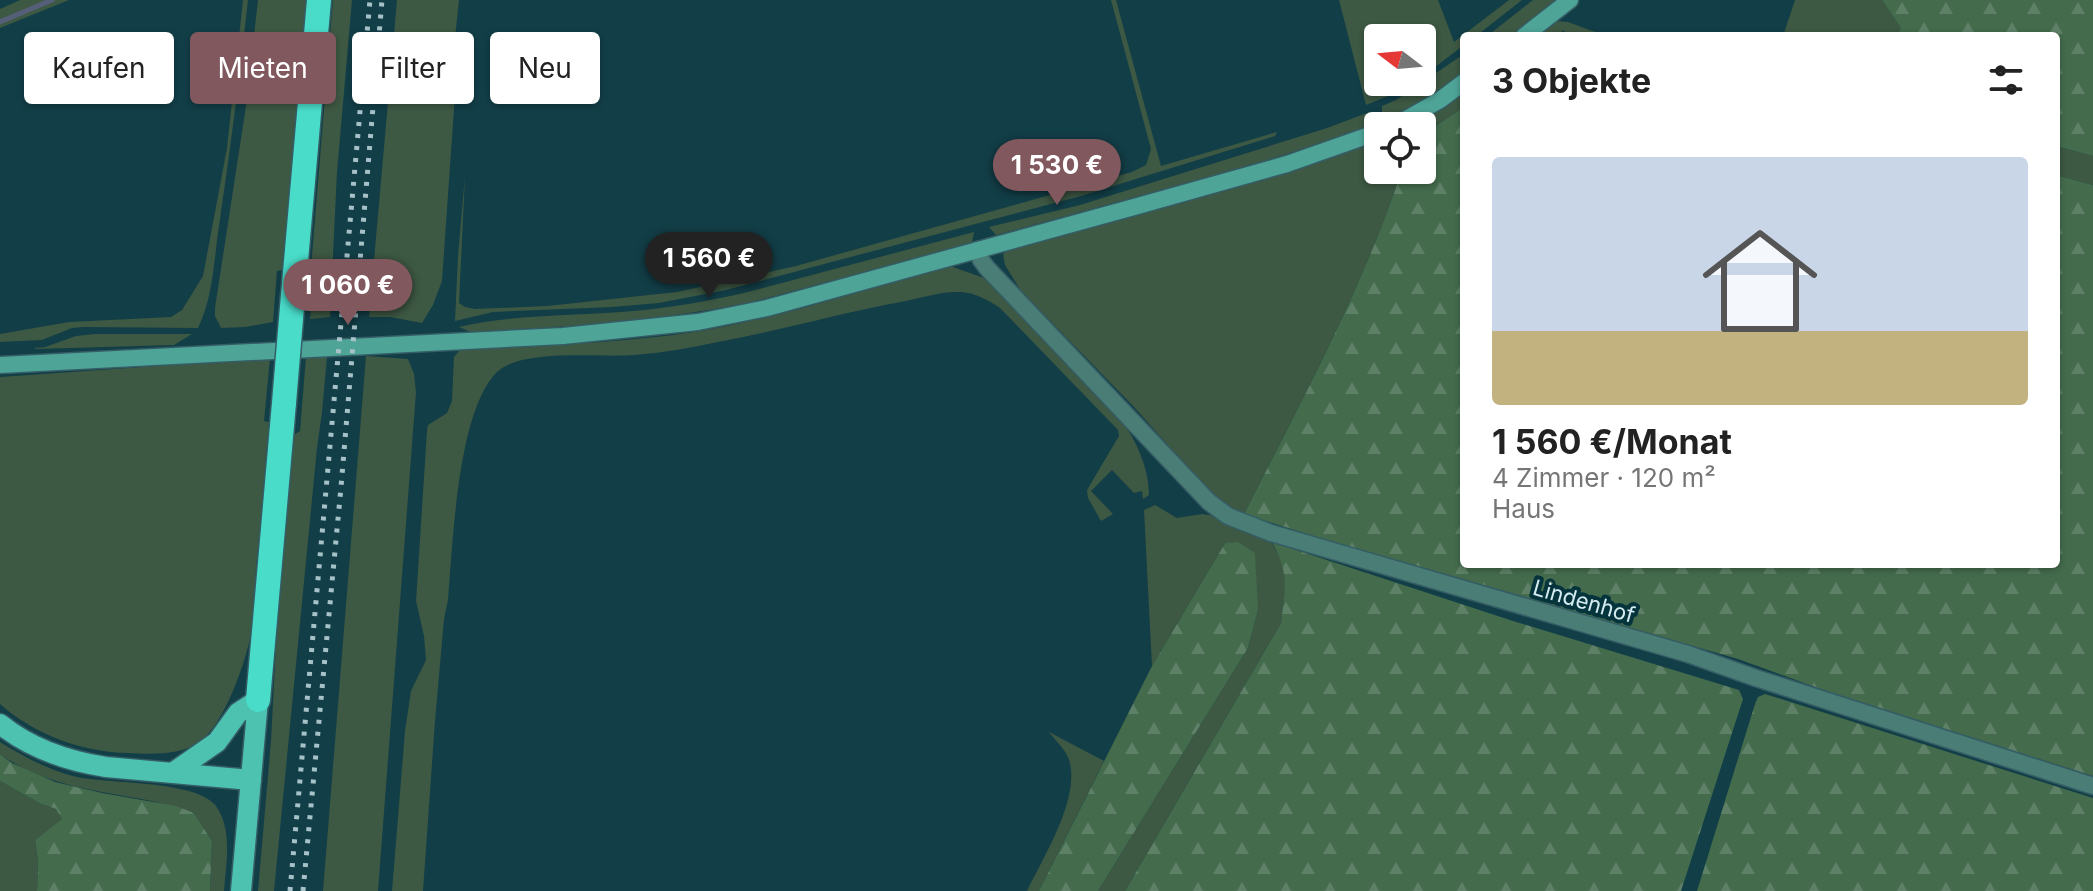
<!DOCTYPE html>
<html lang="de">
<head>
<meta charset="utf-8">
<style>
	body { margin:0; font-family:Inter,sans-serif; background:#f6f6f6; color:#222; height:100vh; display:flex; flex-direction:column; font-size:30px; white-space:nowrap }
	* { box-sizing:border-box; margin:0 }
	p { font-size:26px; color:#767676 }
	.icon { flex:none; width:44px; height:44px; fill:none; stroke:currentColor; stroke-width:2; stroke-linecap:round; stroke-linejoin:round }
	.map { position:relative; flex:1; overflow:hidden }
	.details { position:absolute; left:1460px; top:32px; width:600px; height:536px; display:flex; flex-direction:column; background:#fff; border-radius:8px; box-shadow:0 2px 6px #0004 }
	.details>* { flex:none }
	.top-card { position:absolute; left:24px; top:32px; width:760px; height:72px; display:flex; gap:16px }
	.needle { width:52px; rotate:286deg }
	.tools { position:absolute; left:1364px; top:24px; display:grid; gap:16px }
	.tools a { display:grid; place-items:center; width:72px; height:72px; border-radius:8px; background:#fff; box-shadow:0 2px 6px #0004; font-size:40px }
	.price { position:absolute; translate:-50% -68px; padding:0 18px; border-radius:28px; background:#80585d; color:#fff; font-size:26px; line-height:52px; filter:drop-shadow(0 2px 4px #0008) }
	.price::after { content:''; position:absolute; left:50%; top:48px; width:24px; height:18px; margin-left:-12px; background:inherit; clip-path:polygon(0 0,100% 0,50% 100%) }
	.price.current { background:#222; color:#fff }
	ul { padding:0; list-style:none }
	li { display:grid; align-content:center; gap:16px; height:424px; padding:0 32px }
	li span { display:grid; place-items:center; height:248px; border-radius:8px; color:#555 }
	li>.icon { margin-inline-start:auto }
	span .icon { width:144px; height:144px; fill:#fffc; stroke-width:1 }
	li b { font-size:34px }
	h2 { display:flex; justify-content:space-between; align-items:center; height:96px; padding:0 32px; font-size:34px }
	.tag { padding:0 28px; border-radius:8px; background:#fff; box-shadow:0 2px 6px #0004; font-size:28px; line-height:72px }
	.tag.current { background:#80585d; color:#fff }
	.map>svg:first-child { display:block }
</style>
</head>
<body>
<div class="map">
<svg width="2093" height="891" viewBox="0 0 2093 891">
	<defs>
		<pattern id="forest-firs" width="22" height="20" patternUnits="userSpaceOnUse" patternTransform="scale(2)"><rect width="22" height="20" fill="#436b4c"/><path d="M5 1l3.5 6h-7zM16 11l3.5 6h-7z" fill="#5d8066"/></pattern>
	</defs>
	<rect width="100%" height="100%" fill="#123e47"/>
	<!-- green -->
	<g fill="#3d5843">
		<polygon points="20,0 69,0 0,28 0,9"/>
		<path d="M243 0H248C240 75 230 151 219 226 214 259 213 298 198 328L84 327 72 328 42 340 0 342V334L69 322 171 317 182 310 203 276 227 148Z"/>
		<polygon points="258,0 307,0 282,270 277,271 273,322 245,327 221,328 215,316 215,308 246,106"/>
		<polygon points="333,0 352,0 337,172 330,317 310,319 313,281 310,280"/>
		<polygon points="397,0 459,0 455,38 457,66 442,281 433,305 422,323 390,317 369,317"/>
		<polygon points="1111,0 1116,0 1161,166 1277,132 1275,136 1081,196 726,290 659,303 612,307 493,312 455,321 458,256 465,176 459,303 465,307 475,309 547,306 677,292 796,266 1132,172 1146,165 1151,149"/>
		<polygon points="1339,0 1438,0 1454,42 1509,0 1522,0 1476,36 1464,36 1464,45 1422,77 1422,38 1378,38 1378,82 1414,82 1393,94 1366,105"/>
		<polygon points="1533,0 1556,0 1510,36 1487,36"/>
		<polygon points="1795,0 1882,0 1902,29 1897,36 1783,36"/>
		<polygon points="1554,21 1568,22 1606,36 1566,36 1564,30 1556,36 1536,36"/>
		<path d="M1464 54V72C1448 83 1398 120 1382 116V106L1396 100Z"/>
		<polygon points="1464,92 1464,107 1422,135 1422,126 1413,126"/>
		<polygon points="1367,113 1370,113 1369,126 1342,136 1249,166 996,235 989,227 1080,205 1327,128"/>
		<path d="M1378 141V170H1402C1362 290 1301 402 1244 514L1223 503 1202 484 1135 408 1021 291 1005 265 1003 254 1011 248 1178 203Z"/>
		<polygon points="2056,146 2093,156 2093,185 2056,175"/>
		<path d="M974 232 972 243 748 303C654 321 566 327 471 332L459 327C516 314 574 316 633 311 670 308 707 301 744 293Z"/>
		<path d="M950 266 984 278 1125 425C1138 445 1149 470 1149 495L1143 499 1142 491 1134 493 1112 470 1091 491 1113 514 1101 521 1088 498 1087 490 1119 436 1118 430 1000 308C988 300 976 293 961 292 941 291 921 298 901 302 840 313 779 331 718 342 690 348 662 353 634 355 599 358 523 348 497 372 457 411 453 544 448 600L444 619 435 721 423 891H392L405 731 411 691 426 660 424 636 416 601 427 431 428 425 447 413 452 401 454 357 459 351 474 348C547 345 622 343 694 332 781 318 866 289 950 266Z"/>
		<polygon points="95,334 192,334 174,345 35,349 35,348 45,347 76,336"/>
		<polygon points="366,356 408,359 414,374 416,392 378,891 323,891"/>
		<polygon points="306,357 327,357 322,412 317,448 274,891 258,891 271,741 279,587 294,435 300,431"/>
		<path d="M270 358 264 421 269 422C265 470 261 519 256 568 255 589 255 613 251 634 245 664 224 725 199 742 179 756 151 754 128 753 82 752 35 735 0 704V377Z"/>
		<polygon points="1155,505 1177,518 1202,514 1216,516 1234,528 1272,543 1283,563 1286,585 1281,623 1125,891 1098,891 1248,648 1258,610 1225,543 1152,666 1144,510"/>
		<path d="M1049 732 1104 761 1039 891H1027C1043 857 1083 795 1068 757 1064 748 1054 739 1049 732Z"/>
		<path d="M0 742C23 756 46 769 73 776 107 785 195 779 216 806 233 830 226 864 224 891H210L212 841 194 813C177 808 159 802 141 799 91 790 42 784 0 754Z"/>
		<polygon points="0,781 41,804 56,809 63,819 35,840 38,862 37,891 0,891"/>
	</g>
	<!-- forest -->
	<g fill="url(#forest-firs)">
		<polygon points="1882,0 2093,0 2093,156 2056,146 2056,36 1897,36 1901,28"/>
		<path d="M1464 107V564H2056V175L2093 185V776L1848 699 1738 659 1332 542 1244 514C1301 402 1362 290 1402 170H1422V135Z"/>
		<polygon points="1238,542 1255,553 1258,610 1248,648 1098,891 1039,891 1152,666 1225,543"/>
		<path d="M1272 542 1513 621 1739 690 1743 699 1681 891H1125L1281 623C1285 588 1290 575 1272 542Z"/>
		<polygon points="1765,694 2093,798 2093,891 1697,891 1755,704 1758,697"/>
		<polygon points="0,754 12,763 55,782 102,793 176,806 194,813 212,841 210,891 37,891 38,862 35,840 62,819 56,809 41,804 0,781"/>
	</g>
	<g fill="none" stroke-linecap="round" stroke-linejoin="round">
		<!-- stream -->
		<polyline stroke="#565f79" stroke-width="5" points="0,22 52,0"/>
		<!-- street casing -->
		<g stroke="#355d66" stroke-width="19">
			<polyline id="street" points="977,250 981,260 987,268 1209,502 1228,516 1271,533 1688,654 1756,678 2093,786"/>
		</g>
		<!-- secondary casing -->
		<g stroke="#355d66" stroke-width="19">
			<g id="secondary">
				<polyline points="1524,36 1570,0"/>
				<polyline points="1394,126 1440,100 1464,82"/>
				<polyline points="0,365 563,336 698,322 767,308 1134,207 1287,164 1378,132"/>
			</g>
		</g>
		<!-- primary casing -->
		<g stroke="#355d66" stroke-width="23">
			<g id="primary">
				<path d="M0 724C31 749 67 761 106 767L251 780"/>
				<polyline points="174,772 217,742 238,713 258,700"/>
				<polyline points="241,891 258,700"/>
			</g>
		</g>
		<!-- highway casing -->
		<g stroke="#355d66" stroke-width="27">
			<g id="highway">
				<polyline points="293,295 319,0"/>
				<polyline points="258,700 284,403"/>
			</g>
		</g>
		<!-- street -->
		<use href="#street" stroke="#4a7d75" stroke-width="16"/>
		<!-- secondary -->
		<use href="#secondary" stroke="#4ea497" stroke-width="16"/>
		<!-- primary -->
		<use href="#primary" stroke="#4dc2b1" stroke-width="20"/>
		<!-- highway -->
		<use href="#highway" stroke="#49dcc9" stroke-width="24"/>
		<!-- rail -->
		<g stroke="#a6c2c8" stroke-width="5" stroke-dasharray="4 8" stroke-linecap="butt">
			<polyline points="290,891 370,0"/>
			<polyline points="303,891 341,487 382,0"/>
		</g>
		<!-- highway-bridge casing -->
		<g stroke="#355d66" stroke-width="27" stroke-linecap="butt">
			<polyline id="highway-bridge" points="284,403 293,295"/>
		</g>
		<!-- highway-bridge -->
		<use href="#highway-bridge" stroke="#49dcc9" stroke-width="24"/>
	</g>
	<g text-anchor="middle" stroke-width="8" stroke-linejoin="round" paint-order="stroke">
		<!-- street labels -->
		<g font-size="22" fill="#d5ecf1" stroke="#05343d">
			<text transform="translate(1584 601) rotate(16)" y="8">Lindenhof</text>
		</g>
	</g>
</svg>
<div class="tools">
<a><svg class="needle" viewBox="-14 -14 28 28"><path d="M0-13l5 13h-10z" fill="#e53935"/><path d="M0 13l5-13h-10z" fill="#767676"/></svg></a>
<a><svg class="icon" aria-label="locate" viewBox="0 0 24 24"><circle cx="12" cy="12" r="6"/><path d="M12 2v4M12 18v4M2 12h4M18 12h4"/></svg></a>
</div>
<b class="price" style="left:1057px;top:207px">1 530 €</b>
<b class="price current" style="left:709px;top:300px">1 560 €</b>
<b class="price" style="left:348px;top:327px">1 060 €</b>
<div class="top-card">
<a class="tag">Kaufen</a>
<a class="tag current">Mieten</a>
<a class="tag">Filter</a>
<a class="tag">Neu</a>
</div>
<section class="details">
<h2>3 Objekte<svg class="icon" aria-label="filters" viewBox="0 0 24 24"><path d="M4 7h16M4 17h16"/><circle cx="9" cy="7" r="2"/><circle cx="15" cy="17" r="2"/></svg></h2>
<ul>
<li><span style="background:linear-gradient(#c9d6e8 70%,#c2b280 0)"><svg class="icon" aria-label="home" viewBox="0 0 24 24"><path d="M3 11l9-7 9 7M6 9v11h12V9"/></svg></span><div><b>1 560 €/Monat</b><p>4 Zimmer · 120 m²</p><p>Haus</p></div></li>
</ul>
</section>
</div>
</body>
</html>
